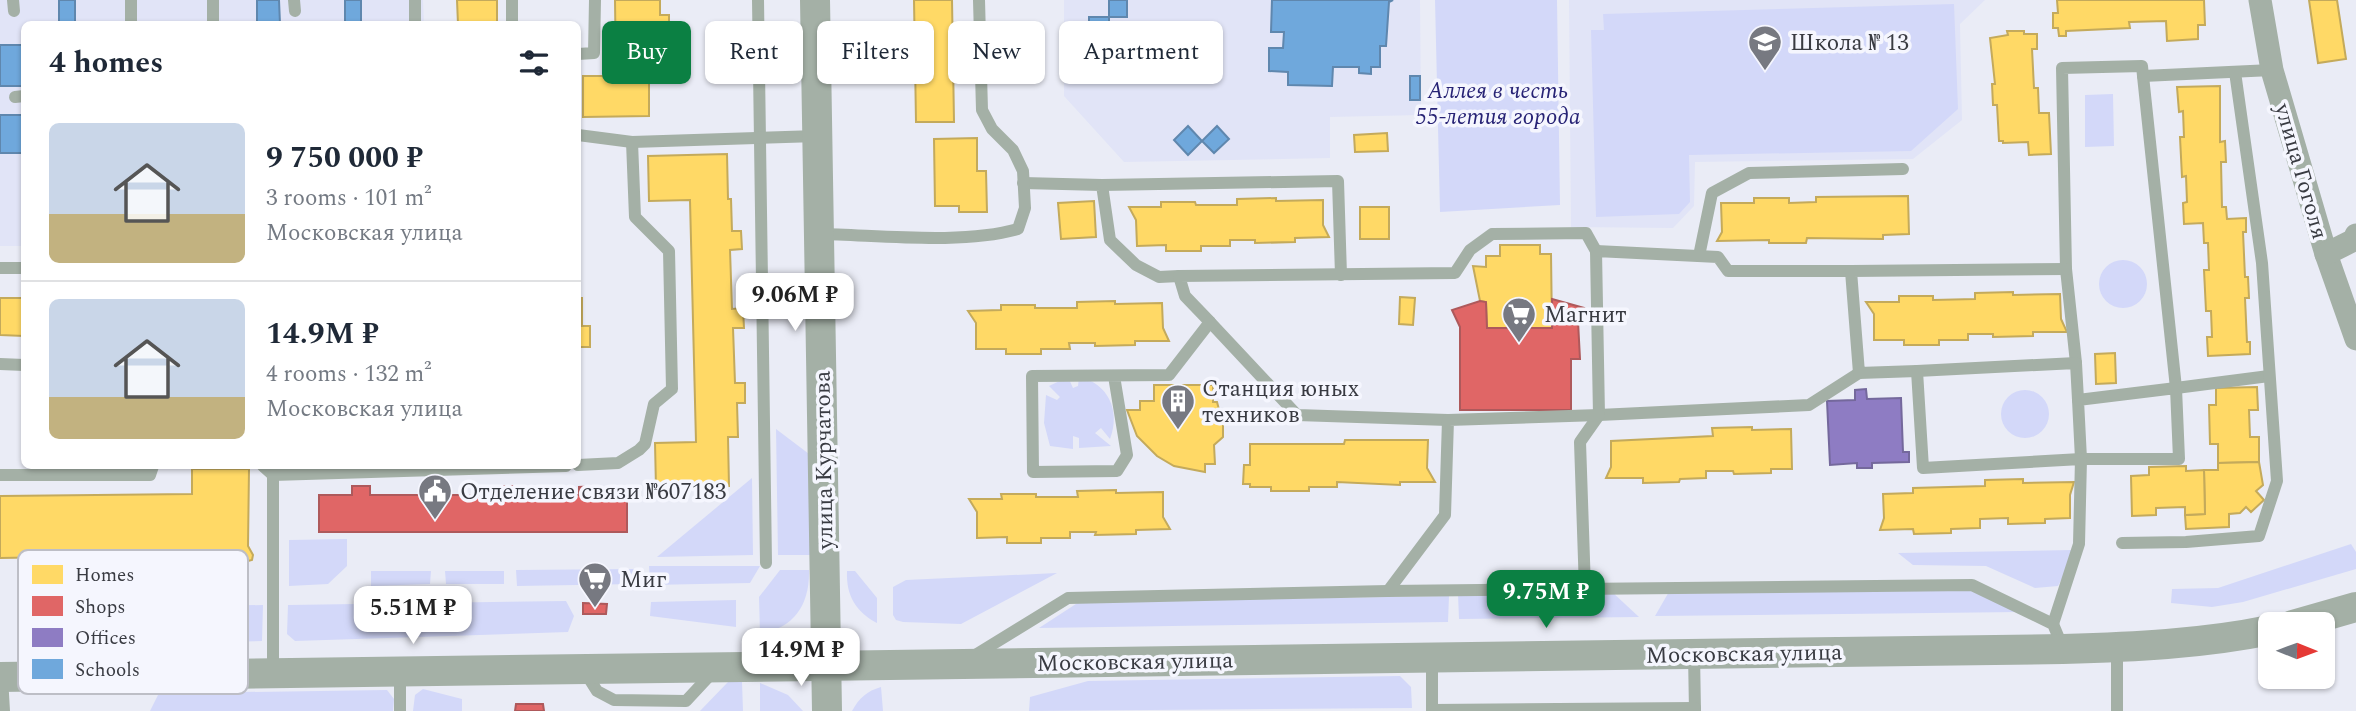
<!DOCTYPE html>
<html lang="en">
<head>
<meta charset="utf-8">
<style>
	body { margin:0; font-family:Spectral,serif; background:#f6f6f7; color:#1f2937; height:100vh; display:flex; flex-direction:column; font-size:26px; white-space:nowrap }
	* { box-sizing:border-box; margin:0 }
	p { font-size:23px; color:#747a83 }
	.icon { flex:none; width:38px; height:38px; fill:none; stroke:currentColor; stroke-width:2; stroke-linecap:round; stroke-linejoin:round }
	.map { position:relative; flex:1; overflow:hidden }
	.panel { position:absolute; left:21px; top:21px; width:560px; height:448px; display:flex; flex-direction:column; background:#fff; border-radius:10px; box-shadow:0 2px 5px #0004 }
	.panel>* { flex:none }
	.banner { position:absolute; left:602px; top:21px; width:665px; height:63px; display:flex; gap:14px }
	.needle { width:46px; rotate:91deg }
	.controls { position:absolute; left:2258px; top:612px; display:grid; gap:14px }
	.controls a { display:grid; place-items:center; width:77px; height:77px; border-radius:10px; background:#fff; box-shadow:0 2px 5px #0004; font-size:35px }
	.price { position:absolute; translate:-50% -60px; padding:0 16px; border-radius:14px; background:#fff; color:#222; font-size:23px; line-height:46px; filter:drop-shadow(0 2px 4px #0008) }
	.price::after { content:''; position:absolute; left:50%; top:42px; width:21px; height:16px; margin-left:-10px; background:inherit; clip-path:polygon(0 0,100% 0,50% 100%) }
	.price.selected { background:#0b8043; color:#fff }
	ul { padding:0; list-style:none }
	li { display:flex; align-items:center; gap:21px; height:175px; padding:0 28px }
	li+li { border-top:2px solid #e0e1e3 }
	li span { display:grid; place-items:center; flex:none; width:196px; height:140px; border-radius:10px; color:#555 }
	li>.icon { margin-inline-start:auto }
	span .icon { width:84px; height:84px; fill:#fffc; stroke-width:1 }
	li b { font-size:30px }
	h2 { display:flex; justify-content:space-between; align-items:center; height:84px; padding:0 28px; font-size:30px }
	.tag { padding:0 24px; border-radius:10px; background:#fff; box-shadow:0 2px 5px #0004; font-size:24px; line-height:63px }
	.tag.selected { background:#0b8043; color:#fff }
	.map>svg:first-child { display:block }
</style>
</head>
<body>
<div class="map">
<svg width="2356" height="711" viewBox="0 0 2356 711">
	<rect width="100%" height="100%" fill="#eaecf6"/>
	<!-- built -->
	<g fill="#e1e4f7">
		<polygon points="0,0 423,0 424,24 24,24 24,246 0,246"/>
		<polygon points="1064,0 1420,0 1421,115 1330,117 1330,158 1124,162 1064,96"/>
		<polygon points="1569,0 1985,0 1960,24 1962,120 1913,159 1695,162 1694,206 1673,228 1571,227"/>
	</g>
	<!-- green -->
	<g fill="#d3d8f9">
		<polygon points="1435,0 1557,0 1560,205 1440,212"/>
		<polygon points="1954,4 1958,109 1911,151 1689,155 1690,202 1679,214 1596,217 1591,30 1604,30 1603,14"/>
		<polygon points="2113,94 2114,146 2085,147 2085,95"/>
		<circle cx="2123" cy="284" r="24"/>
		<path d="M1068 377 1073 388 1078 386 1079 377C1108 383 1121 411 1110 439L1101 428 1095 433 1111 446 1079 448V438L1073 436V449L1050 446 1044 423 1046 395 1057 400 1060 397 1049 386Z"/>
		<circle cx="2025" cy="414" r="24"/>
		<polygon points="776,429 813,457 815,555 778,555"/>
		<polygon points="752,478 753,555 657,557"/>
		<polygon points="347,539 347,566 328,584 289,586 289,540"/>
		<polygon points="2351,544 2356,552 2356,569 2243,602 2212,607 2171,603 2172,589 2218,588"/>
		<polygon points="2073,550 2067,569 2058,586 2035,588 1986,566 1913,565 1898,553"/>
		<polygon points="649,566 760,566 750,583 650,585"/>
		<polygon points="634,569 635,584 517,586 516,570"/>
		<path d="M780 570H809C810 604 794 629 760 633L759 597Z"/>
		<polygon points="371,571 431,571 430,584 371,586"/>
		<polygon points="445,571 504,571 504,584 446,584"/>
		<path d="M847 571H855L877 598V623C856 612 846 596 847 571Z"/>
		<polygon points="1057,573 961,624 903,622 896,620 893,615 893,587 906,580"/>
		<polygon points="1972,587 2019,612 1655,616 1670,590"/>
		<polygon points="1611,591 1639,617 1459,619 1458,594"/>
		<polygon points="1449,596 1448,622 1039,628 1079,602"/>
		<polygon points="736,600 736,627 650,616 651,602"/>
		<polygon points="566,601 574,616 568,632 295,641 287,634 288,605"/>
		<polygon points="263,605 262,641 220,642 197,606"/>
		<polygon points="1400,676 1411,687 1412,708 1029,711 1030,697 1088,681"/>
		<polygon points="728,682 742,682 743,711 700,711"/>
		<polygon points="760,683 788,695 803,711 760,711"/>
		<path d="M881 687 883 711H852C859 698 867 691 881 687Z"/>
		<polygon points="423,689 462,699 462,711 413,711 415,695"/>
		<polygon points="387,690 394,699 393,711 150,711 158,695 177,693"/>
	</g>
	<!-- homes -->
	<g fill="#ffd966" stroke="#c4aa5b" stroke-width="2">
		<polygon points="457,0 497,0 497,24 458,24"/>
		<polygon points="615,0 660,0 660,15 669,15 669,37 660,37 661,70 649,70 649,116 583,117 583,76 616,76"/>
		<polygon points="914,0 952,0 954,122 916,122"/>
		<polygon points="2057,0 2204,0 2205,25 2198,25 2198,39 2167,41 2166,21 2129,22 2130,28 2066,31 2066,36 2059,36 2058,28 2053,28 2053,13 2058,13"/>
		<polygon points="2309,0 2337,0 2346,59 2318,63"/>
		<polygon points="2007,31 2024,31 2024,34 2037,34 2037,49 2032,49 2034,88 2038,88 2039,113 2049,113 2051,154 2029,155 2028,142 2003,143 2003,141 1999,141 1997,105 1993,105 1992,84 1995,84 1990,38 2008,35"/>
		<polygon points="2220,86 2220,142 2225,141 2226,162 2221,162 2222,207 2226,207 2227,219 2246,218 2246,232 2243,232 2245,277 2248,277 2249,298 2245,298 2247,342 2250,342 2250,354 2208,356 2207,337 2212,337 2211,311 2206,311 2204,270 2209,270 2208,243 2204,243 2203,223 2184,224 2183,203 2187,202 2186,176 2182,177 2180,137 2184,137 2183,111 2179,112 2177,87"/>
		<polygon points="1387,133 1388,151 1355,152 1354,135"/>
		<polygon points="977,138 977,171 986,171 987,212 959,212 959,206 935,206 934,139"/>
		<polygon points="727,154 728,199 731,199 732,231 741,231 742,249 730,250 732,309 743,308 744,328 733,328 735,383 745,383 745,403 737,403 738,437 728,437 729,486 656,488 655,443 696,442 690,200 649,201 648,156"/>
		<polygon points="1908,196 1909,234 1883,235 1883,239 1807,238 1806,243 1769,243 1769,240 1717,241 1722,232 1721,203 1754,203 1754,198 1789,198 1789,203 1816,202 1816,197"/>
		<polygon points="1276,198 1276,201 1323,200 1323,225 1329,237 1295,238 1295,242 1255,243 1255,240 1230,240 1230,246 1201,246 1201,251 1166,251 1166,245 1137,246 1136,220 1129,207 1161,207 1161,202 1195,202 1196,205 1237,205 1237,199"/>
		<polygon points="1094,201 1096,237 1061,239 1058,203"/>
		<rect x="1360" y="207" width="29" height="32"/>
		<polygon points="1500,245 1540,245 1540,254 1551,254 1552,328 1487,328 1486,302 1480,301 1473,266 1486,267 1486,256 1500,256"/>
		<polygon points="2013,292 2013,295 2060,294 2061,319 2067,332 2033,332 2033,336 1993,337 1993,334 1968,334 1968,340 1939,340 1939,345 1904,345 1904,340 1874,340 1874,314 1866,302 1899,302 1899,296 1933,296 1933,300 1975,299 1975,293"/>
		<polygon points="1400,297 1415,298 1413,325 1399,324"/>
		<polygon points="0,298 24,298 24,336 0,335"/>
		<polygon points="578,298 582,298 582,326 590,326 590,347 578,347"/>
		<polygon points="1115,301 1115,304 1162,303 1163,328 1169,341 1135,341 1135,345 1095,346 1095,343 1069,343 1070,349 1041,349 1041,354 1006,354 1006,349 976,349 976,323 968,311 1001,310 1001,305 1035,305 1035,308 1077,308 1077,302"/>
		<polygon points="2115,353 2116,383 2096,384 2095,354"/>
		<polygon points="1154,385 1213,385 1213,402 1217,402 1223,425 1223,437 1214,445 1215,464 1205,464 1205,472 1174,466 1157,456 1137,436 1127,410 1140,410 1140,401 1154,401"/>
		<polygon points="2257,387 2258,410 2249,410 2250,437 2259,437 2259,462 2218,463 2218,444 2210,444 2209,405 2216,405 2216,388"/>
		<polygon points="1752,427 1752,430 1791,429 1792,469 1771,469 1771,473 1734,474 1733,471 1706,471 1706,478 1680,479 1679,482 1643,483 1643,478 1606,478 1611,467 1611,441 1713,436 1712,428"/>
		<polygon points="1345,440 1428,440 1427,468 1435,482 1400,482 1400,485 1337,482 1337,487 1309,487 1309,491 1271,491 1271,487 1250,487 1250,484 1243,484 1244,465 1250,465 1250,444 1344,444"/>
		<polygon points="2259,462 2263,485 2256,491 2264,500 2251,512 2246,507 2240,513 2229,514 2229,527 2186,529 2185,515 2205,514 2204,470 2218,470 2218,463"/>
		<polygon points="2186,466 2186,471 2204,470 2205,514 2185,515 2185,507 2156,508 2156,515 2132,516 2131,476 2149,475 2149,467"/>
		<polygon points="192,469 249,469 248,546 253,555 252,560 240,563 234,554 0,558 0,496 192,494"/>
		<polygon points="2023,479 2023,483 2074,482 2070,495 2070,518 2045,519 2045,523 2008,524 2008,518 1980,519 1980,528 1951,529 1951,533 1914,534 1913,529 1880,530 1884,518 1883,494 1913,493 1913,488 1985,486 1985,480"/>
		<polygon points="1116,490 1116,493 1163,492 1163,517 1170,529 1136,530 1136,534 1095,535 1096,532 1070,532 1070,538 1041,538 1041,543 1007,543 1007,537 977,538 977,512 969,499 1002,499 1001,494 1036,494 1036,497 1078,497 1077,491"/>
	</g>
	<!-- shops -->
	<g fill="#e06666" stroke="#ae595b" stroke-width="2">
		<polygon points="1552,299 1584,308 1578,321 1580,359 1571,359 1571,410 1460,410 1460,327 1452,310 1480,301 1486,302 1487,328 1552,328"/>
		<polygon points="427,485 445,485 445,495 503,495 503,486 520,486 520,495 579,495 579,487 598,486 598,495 627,495 627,532 319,532 319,495 352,495 352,486 370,486 370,495 427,495"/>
		<polygon points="583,603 607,604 606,614 583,614"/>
		<polygon points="516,704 543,704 544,711 515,711"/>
	</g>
	<!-- offices -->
	<polygon fill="#8e7cc3" stroke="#74689c" stroke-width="2" points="1866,389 1867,399 1901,398 1903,452 1909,452 1909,462 1872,463 1872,468 1857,468 1857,463 1830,465 1827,401 1855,400 1855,390"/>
	<!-- schools -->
	<g fill="#6fa8dc" stroke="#5f87ae" stroke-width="2">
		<polygon points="59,0 75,0 75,24 34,24 59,24"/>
		<polygon points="257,0 279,0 280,24 257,24"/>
		<rect x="345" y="0" width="16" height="24"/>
		<rect x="1109" y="0" width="18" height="17"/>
		<polygon points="1272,0 1393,0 1389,2 1386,46 1380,46 1380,67 1371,67 1371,74 1359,73 1359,67 1333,67 1332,86 1288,85 1288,72 1269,71 1269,48 1283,48 1284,32 1271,32"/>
		<rect x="1089" y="17" width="20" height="17"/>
		<rect x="0" y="45" width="24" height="41"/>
		<rect x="1410" y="76" width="10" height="24"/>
		<rect x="0" y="115" width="24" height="38"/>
		<polygon points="1188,126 1202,141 1188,155 1174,140"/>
		<polygon points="1217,126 1229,139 1214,153 1202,141"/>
	</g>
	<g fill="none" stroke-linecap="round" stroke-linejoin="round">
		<!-- service -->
		<g stroke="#a4b0a6" stroke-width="12">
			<polyline points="13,0 14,11"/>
			<polyline points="131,0 131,24"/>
			<polyline points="294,0 295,11"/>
			<polyline points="512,0 512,24"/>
			<polyline points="758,0 766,563"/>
			<polyline points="213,24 213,0"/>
			<polyline points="415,24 415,0"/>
			<polyline points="578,54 594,53 595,0"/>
			<polyline points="2143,76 2176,388 2269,376"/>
			<polyline points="15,97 24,96"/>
			<polyline points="578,135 632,142 817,136"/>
			<polyline points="1023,183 1102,185 1110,240 1136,265 1159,277 1179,276"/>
			<polyline points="1102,185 1338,181 1341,275"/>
			<path d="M819 234C879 235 961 245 1018 229L1025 208 1023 171 1013 150 992 129 982 110 979 0"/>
			<polyline points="1699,256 1712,193 1749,173 1903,169"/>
			<polyline points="0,268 24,268"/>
			<polyline points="1851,271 1728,271 1718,257 1596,251 1599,415 1809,405 1859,373"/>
			<polyline points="1210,322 1185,296 1179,276 1455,273 1470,250 1492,234 1586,233 1596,251"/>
			<polyline points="2076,363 2066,269 2062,68 2142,66 2143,76 2272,70"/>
			<polyline points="0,364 24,365"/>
			<polyline points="1917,371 1859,373 1851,271 2066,269"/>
			<polyline points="1114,376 1127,455 1117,471 1033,472 1032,376 1169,375 1210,322 1297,415 1448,420"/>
			<polygon points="2176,388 2179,459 2081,459 2078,400"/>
			<polyline points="578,465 618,463 639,450 645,444 654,404 672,389 669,251 635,217 632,142"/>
			<polyline points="263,466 273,475 273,673"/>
			<polyline points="0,475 150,475 153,466"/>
			<polyline points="273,475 566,466"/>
			<polyline points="2122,543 2186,542 2259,536 2277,481 2262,263 2235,72"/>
			<polyline points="1585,589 1580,442 1599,415"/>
			<polyline points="1388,591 1445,515 1448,420 1599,415"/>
			<polyline points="2053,624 2079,544 2081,459 1923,468 1917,371 2076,363 2078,400"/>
			<polyline points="2117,647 2117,711"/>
			<polyline points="1694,654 1695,711"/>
			<polyline points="972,657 1068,598 1388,591 1972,585 2053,624 2063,648"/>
			<polyline points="1432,657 1432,711"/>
			<polyline points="400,671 400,711"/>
			<polyline points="585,672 597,691 614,700 686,701 713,672"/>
			<polyline points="2,677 4,711"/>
			<polyline points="1432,710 1695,708"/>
		</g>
		<!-- minor -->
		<g stroke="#a4b0a6" stroke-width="23">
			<polyline points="2260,0 2272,70 2326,254 2356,339"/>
			<polyline points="2326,254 2354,240 2356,235"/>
		</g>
		<!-- tertiary -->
		<g stroke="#a4b0a6" stroke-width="30">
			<polyline points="815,0 827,711"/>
			<polyline points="2293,625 2356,607"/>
			<path d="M0 677 2063 649C2132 647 2202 644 2270 630"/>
		</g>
	</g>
	<!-- icons -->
	<defs>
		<g id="school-pin" transform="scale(1.75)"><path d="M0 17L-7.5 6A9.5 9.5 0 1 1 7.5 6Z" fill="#777981" stroke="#f5f6fe"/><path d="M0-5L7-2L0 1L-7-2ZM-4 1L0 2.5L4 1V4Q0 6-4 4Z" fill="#fff"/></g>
		<g id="supermarket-pin" transform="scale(1.75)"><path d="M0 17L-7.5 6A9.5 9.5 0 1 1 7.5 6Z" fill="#777981" stroke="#f5f6fe"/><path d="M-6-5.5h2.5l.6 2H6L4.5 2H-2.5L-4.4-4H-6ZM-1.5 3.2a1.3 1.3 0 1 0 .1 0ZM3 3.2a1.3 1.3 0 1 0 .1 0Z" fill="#fff"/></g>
		<g id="building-pin" transform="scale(1.75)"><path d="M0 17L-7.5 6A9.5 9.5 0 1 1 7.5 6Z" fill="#777981" stroke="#f5f6fe"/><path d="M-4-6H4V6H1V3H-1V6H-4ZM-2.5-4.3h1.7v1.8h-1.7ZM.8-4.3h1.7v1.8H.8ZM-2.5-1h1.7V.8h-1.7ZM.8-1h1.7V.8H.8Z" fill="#fff"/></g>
		<g id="civic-pin" transform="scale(1.75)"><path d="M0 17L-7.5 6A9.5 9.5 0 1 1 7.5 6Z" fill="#777981" stroke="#f5f6fe"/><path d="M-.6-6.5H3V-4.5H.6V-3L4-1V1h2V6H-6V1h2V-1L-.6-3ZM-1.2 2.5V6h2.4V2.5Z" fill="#fff"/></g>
	</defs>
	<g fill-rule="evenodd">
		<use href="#school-pin" x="1765" y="42"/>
		<use href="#supermarket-pin" x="1519" y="314"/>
		<use href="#building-pin" x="1178" y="401"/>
		<use href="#civic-pin" x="435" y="491"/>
		<use href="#supermarket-pin" x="595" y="579"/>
	</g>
	<g text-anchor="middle" stroke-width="7" stroke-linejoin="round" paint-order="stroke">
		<!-- poi labels -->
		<g font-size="23" fill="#393b42" stroke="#f5f6fe" text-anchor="start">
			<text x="1790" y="50">Школа № 13</text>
			<text x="1544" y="322">Магнит</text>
			<text x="1202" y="396">Станция юных<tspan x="1202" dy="26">техников</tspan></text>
			<text x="460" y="499">Отделение связи №607183</text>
			<text x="620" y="587">Миг</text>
		</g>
		<!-- park labels -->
		<g font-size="23" font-style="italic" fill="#272375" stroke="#f5f6fe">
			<text x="1498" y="98">Аллея в честь<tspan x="1498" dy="26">55-летия города</tspan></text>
		</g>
		<!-- street labels -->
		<g font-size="23" fill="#393b42" stroke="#f5f6fe">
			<text transform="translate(2302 171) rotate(74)" y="8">улица Гоголя</text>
			<text transform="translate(823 460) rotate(-91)" y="8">улица Курчатова</text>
			<text transform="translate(1744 653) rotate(-1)" y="8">Московская улица</text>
			<text transform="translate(1135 661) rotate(-1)" y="8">Московская улица</text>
		</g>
	</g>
	<!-- legend -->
	<rect x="18" y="550" width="230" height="144" rx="10" fill="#f5f6fe" stroke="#bdbec6" stroke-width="2"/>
	<rect x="32" y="565" width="31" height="19" fill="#ffd966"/>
	<rect x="32" y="596" width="31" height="20" fill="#e06666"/>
	<rect x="32" y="628" width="31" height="19" fill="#8e7cc3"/>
	<rect x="32" y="659" width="31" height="20" fill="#6fa8dc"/>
	<g font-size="19" fill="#393b42">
		<text x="75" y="581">Homes</text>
		<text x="75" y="613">Shops</text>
		<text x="75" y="644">Offices</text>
		<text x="75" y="676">Schools</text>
	</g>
</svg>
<div class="controls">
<a><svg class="needle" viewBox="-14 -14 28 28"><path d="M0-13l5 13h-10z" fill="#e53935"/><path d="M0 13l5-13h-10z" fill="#747a83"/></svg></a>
</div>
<b class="price" style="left:795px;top:333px">9.06M ₽</b>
<b class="price selected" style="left:1546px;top:630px">9.75M ₽</b>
<b class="price" style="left:413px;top:646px">5.51M ₽</b>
<b class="price" style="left:801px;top:688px">14.9M ₽</b>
<div class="banner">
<a class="tag selected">Buy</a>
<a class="tag">Rent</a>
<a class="tag">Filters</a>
<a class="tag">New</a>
<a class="tag">Apartment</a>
</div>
<section class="panel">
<h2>4 homes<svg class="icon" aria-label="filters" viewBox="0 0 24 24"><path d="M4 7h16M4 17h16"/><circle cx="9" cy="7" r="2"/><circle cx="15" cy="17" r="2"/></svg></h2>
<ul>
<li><span style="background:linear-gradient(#c9d6e8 65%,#c2b280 0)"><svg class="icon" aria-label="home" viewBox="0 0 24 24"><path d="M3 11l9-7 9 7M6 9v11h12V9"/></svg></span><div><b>9 750 000 ₽</b><p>3 rooms · 101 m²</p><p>Московская улица</p></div></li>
<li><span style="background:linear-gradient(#c9d6e8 70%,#c2b280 0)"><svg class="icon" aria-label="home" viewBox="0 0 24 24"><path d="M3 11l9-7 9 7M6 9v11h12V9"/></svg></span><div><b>14.9M ₽</b><p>4 rooms · 132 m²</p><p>Московская улица</p></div></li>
</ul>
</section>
</div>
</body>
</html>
